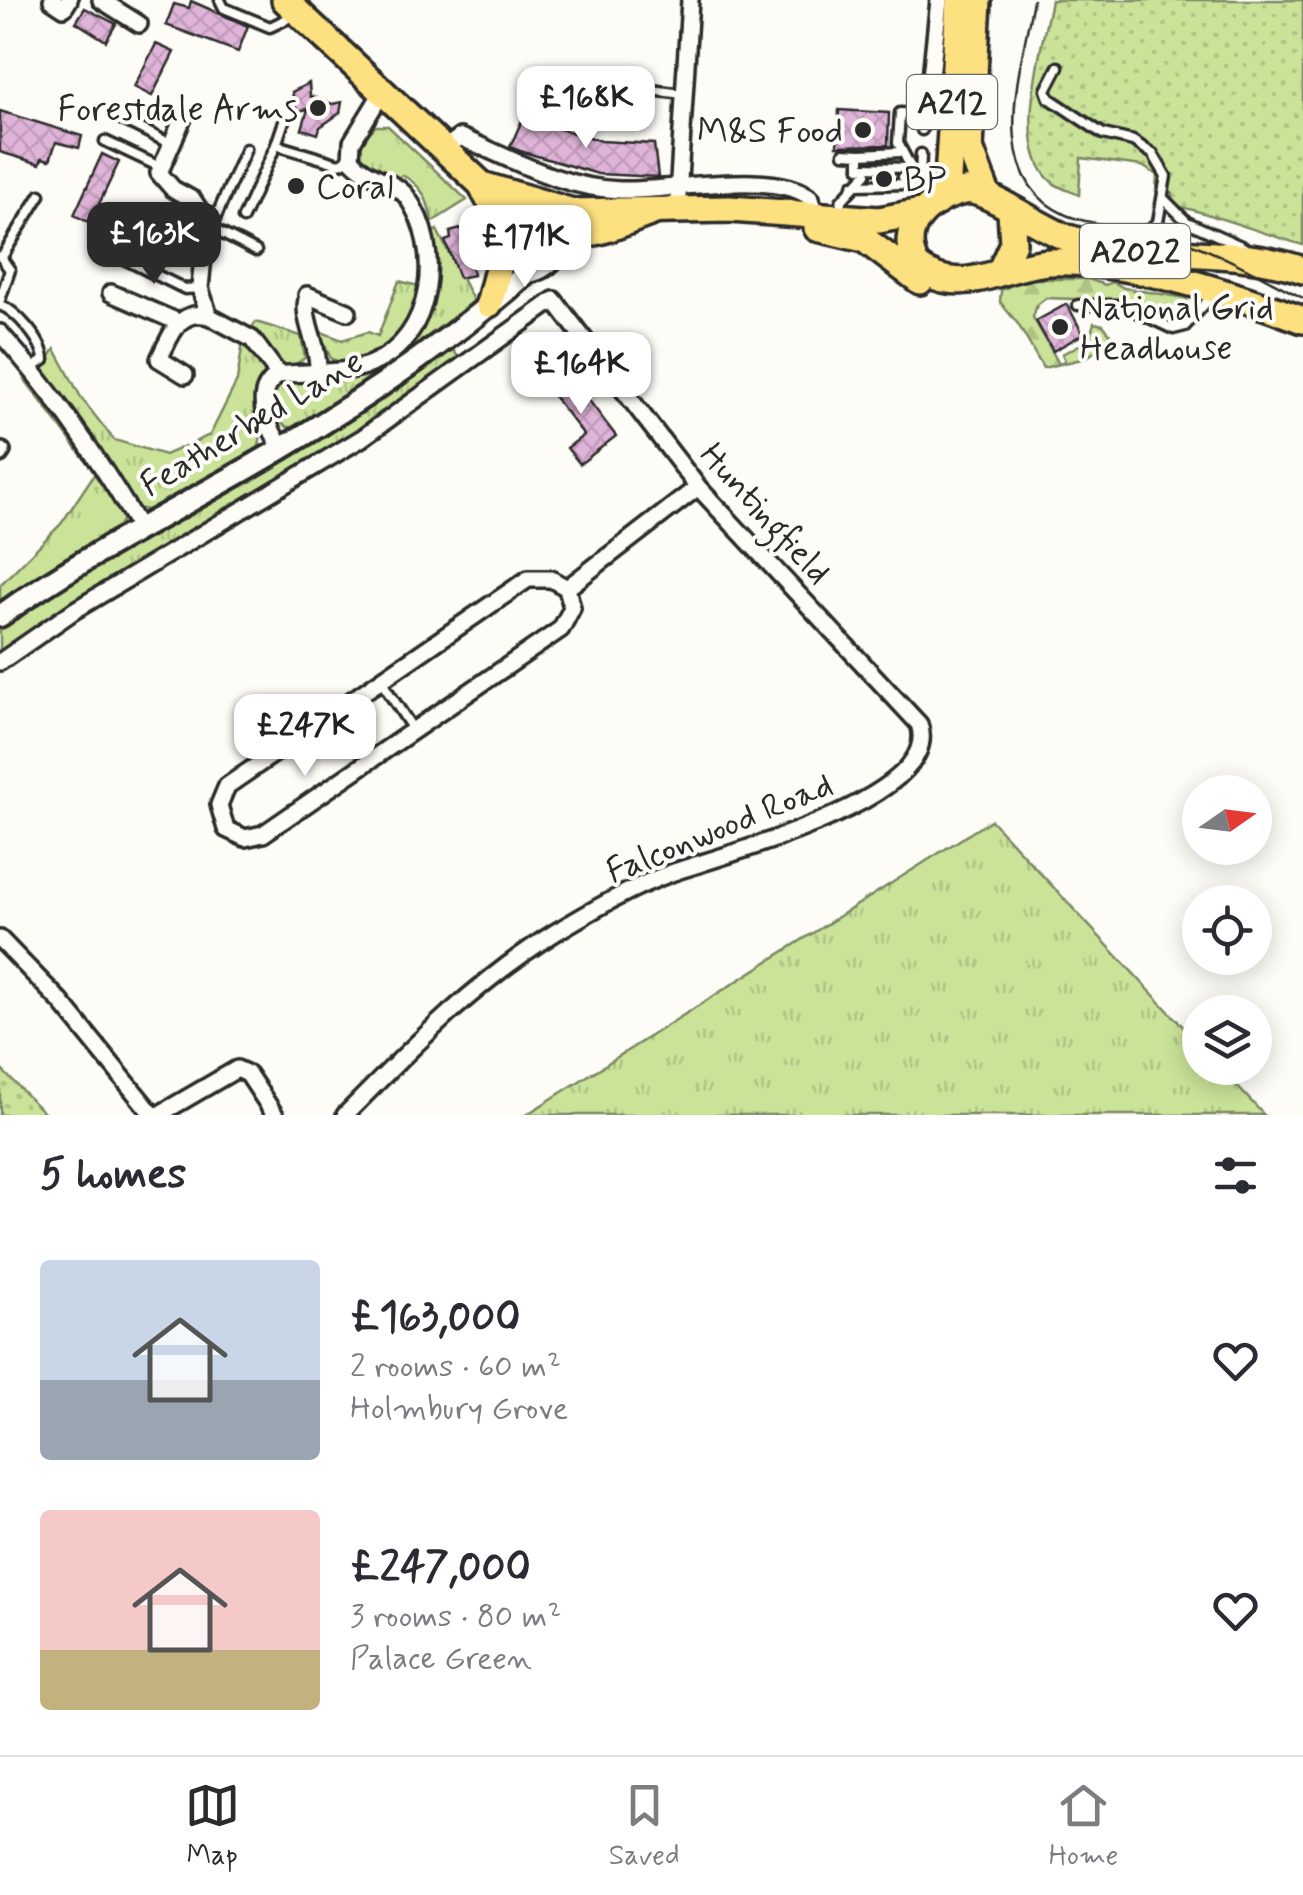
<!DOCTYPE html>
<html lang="en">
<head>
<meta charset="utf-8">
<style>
	body { margin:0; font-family:Mynerve,sans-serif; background:#f2f2f3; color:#2b2b33; height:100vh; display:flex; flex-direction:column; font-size:38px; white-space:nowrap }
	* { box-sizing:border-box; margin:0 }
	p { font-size:32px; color:#7c7c81 }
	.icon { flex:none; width:55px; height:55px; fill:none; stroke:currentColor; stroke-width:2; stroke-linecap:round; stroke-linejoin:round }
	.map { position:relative; height:1115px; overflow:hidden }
	.details { display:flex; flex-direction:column; background:#fff; flex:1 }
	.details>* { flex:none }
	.needle { width:65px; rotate:76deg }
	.tools { position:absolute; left:1182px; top:775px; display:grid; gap:20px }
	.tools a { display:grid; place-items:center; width:90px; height:90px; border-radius:50%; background:#fff; box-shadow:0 5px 25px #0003; font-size:50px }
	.price { position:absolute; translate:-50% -85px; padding:0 22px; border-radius:20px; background:#fff; color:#222; font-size:32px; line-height:65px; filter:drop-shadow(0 2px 5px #0008) }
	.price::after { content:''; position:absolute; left:50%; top:60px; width:30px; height:22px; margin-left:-15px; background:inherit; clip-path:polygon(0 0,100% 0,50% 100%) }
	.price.active { background:#2b2b2b; color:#fff }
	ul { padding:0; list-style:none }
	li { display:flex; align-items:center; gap:30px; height:250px; padding:0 40px }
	li span { display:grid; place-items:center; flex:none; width:280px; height:200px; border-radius:10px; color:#555 }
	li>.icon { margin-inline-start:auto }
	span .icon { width:120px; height:120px; fill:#fffc; stroke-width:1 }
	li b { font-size:42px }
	h2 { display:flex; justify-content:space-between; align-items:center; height:120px; padding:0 40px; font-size:42px }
	.dock { display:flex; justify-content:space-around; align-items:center; height:140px; border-top:2px solid #e1e1e2; background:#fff; font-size:28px; color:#7c7c81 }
	.dock a { display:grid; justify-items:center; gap:5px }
	.dock .active { color:#2b2b2b }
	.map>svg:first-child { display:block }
</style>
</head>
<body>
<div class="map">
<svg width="1303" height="1115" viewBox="0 0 1303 1115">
	<defs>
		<pattern id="grass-tufts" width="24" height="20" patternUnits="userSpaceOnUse" patternTransform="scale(2.5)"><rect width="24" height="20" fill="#cae399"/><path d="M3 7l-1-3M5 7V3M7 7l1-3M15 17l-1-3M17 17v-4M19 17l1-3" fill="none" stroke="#aec384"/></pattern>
		<pattern id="forest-firs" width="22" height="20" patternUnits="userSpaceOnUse" patternTransform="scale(2.5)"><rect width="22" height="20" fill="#cae399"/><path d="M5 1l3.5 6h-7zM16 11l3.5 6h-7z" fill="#aec384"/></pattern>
		<pattern id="park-dots" width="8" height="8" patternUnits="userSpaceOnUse" patternTransform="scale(2.5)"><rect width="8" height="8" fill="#cae399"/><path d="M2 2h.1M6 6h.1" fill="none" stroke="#aec384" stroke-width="1.8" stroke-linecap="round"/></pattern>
		<pattern id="building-cross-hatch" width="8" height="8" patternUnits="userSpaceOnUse" patternTransform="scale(2.5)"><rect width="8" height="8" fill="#e0b4d8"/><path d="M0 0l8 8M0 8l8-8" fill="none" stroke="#c09bba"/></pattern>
	</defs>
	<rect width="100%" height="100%" fill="#fdfcf7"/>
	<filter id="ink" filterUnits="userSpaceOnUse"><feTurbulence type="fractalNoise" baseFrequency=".01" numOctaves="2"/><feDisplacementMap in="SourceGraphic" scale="20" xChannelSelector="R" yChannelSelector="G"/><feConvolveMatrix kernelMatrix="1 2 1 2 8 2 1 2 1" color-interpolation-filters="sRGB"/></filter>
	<g filter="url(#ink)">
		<!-- grass -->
		<g fill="url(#grass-tufts)" stroke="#7a8762" stroke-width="2.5">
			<path d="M376 126H388L467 200 432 222C428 199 423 186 402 175L398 181 364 167 359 144Z"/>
			<path d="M437 230 474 302 411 349 407 344C436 308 437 280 427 235Z"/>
			<path d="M399 281 422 287C418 325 371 376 331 359L319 331 342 340 368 332 378 336Z"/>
			<polygon points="256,322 301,336 305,358 294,365 281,364 250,330"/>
			<polygon points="243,341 266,367 256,396 262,426 259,447 152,511 137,508 42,367 55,349 82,399 114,440 165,455 210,435 237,381"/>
			<path d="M449 345 460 359 358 434 69 604 0 654V628C145 527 309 454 449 345Z"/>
			<polygon points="372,371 374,377 298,427 287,427 272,414 269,396 281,379"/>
			<polygon points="29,378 60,415 124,516 116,532 53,568 0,606 0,585 61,524 95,473 25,380"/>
			<polygon points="991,820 1200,1045 1200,1068 1220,1068 1264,1115 526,1115"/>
		</g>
		<!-- forest -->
		<polygon fill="url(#forest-firs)" stroke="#7a8762" stroke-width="2.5" points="1026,279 1088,279 1105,285 1113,282 1124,288 1186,298 1192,310 1184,322 1176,325 1125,301 1046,298 1037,305 1033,317 1059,364 1065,360 1062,354 1089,340 1094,323 1103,325 1116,341 1107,342 1086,358 1043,368 1018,324 1000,302 1001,290"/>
		<!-- park -->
		<g fill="url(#park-dots)" stroke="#7a8762" stroke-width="2.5">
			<path d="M1051 0H1303V245C1283 240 1188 206 1180 207L1172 201V192L1156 191 1157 175 1142 166 1081 158 1079 195C1071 191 1058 188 1051 181 1011 146 1043 46 1051 0Z"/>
			<polygon points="0,1068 46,1115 0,1115"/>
		</g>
		<!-- building -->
		<g fill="url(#building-cross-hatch)" stroke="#2b2b2b" stroke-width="2.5">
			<polygon points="191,1 248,26 238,52 166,25 174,4 189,8"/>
			<polygon points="85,8 116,24 106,41 76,22"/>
			<polygon points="156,44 174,52 152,96 134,87"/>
			<polygon points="309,83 310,96 332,104 342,102 340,113 320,127 318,134 302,129 308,109 298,111 295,106 292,92"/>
			<polygon points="839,110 889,113 888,145 837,146"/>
			<polygon points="0,111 82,136 79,148 56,142 50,160 42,158 40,164 0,152"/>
			<polygon points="523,118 601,141 654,144 658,177 598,174 520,151 510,147"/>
			<polygon points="102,154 119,162 90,223 74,215"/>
			<polygon points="468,227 475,258 470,260 473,275 459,278 445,241 451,239 450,232"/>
			<polygon points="1067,304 1083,334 1053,351 1036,321"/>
			<polygon points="565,369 616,436 580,464 567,448 584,435 545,385"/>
		</g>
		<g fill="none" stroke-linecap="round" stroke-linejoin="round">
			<!-- service casing -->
			<g stroke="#2b2b2b" stroke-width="15">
				<g id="service">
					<polyline points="220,0 224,8 270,27 295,15"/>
					<polyline points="1058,67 1046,90 1049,98 1103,134 1133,141 1153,154 1166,176 1158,222 1141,239 1132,240"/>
					<polyline points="563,79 683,94"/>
					<polyline points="115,116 171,144"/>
					<polyline points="105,141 160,167"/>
					<polyline points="276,145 284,121"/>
					<polyline points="844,153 860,154 860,168"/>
					<polyline points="860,154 901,152"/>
					<polyline points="860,167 910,168"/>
					<polyline points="903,177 921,180 933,193"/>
					<polyline points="920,179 921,154"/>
					<polyline points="853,185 911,184 917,179 898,143 900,113 920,114 922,130"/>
					<polyline points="1163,198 1187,222 1243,247"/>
					<polyline points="839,214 841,201 866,174"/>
					<polyline points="243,218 276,145 339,164 351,159"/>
					<polyline points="207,226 256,251"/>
					<polyline points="212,226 246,149"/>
					<polyline points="0,256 10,270 0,300"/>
					<polyline points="2,257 40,195"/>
					<polyline points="124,259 185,289 200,288"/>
					<path d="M0 305C16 311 43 341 44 360L33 368"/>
					<polyline points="1078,305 1122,305 1173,329 1185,326 1211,297"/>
					<polyline points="381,681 414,731"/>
				</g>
			</g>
			<!-- minor casing -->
			<g stroke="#2b2b2b" stroke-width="22">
				<g id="minor">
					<polyline points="52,0 64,8 69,0"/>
					<polyline points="101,0 139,24"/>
					<polyline points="939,0 931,77 938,88 952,90"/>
					<polyline points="183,118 159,173 173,189 193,200 202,214 205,236 200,288 209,316 252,339 279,375"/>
					<path d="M444 149 460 137C512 159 561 188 620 190 667 192 776 168 811 198L814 213"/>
					<polyline points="678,196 690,0"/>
					<polyline points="111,293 178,322"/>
					<polyline points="307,295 348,312"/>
					<path d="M308 296C300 316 319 344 318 369"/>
					<path d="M0 333C54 393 98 457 139 527"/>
					<path d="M185 375 159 359C171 336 178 308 209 316"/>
					<path d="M282 448C267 425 250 392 279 375 308 371 344 375 371 364 435 338 443 248 407 197 395 180 367 179 351 159L352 142 383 91"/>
					<polyline points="0,454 2,451"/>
					<polyline points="567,588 551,579 528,579 227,786 219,805 226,829 245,838 263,834 561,629 572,608 567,588 698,487"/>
					<path d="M0 662 75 610 362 438 554 300 698 487 919 724C946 799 720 855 671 873 632 887 591 911 556 932 475 982 411 1048 345 1115"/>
					<polyline points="0,939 61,1002 153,1115"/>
					<polyline points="158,1115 237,1069 248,1074 275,1115"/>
				</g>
			</g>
			<!-- tertiary casing -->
			<g stroke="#2b2b2b" stroke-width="28">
				<g id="tertiary">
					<polyline points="528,272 530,256 551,216"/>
					<path d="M0 616C89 552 187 505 281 449 366 398 454 338 528 272 555 267 562 244 570 221"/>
				</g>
			</g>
			<!-- primary casing -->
			<g stroke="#2b2b2b" stroke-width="32">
				<g id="primary">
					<path d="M285 0 482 185C488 205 502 212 521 220 580 246 598 232 655 211"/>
					<polyline points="978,0 970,148 986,191"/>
					<polyline points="482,185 573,212 730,209 879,220 921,212"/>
					<polyline points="937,202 948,179 959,0"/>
					<polyline points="817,228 864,239 920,281"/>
					<path d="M1303 270C1226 244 1144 262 1068 238 1039 228 985 187 965 191 929 198 895 228 917 266 961 300 1001 265 1049 262 1126 259 1231 293 1303 320"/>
					<polyline points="1000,272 1013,243 1011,212"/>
					<polyline points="489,304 503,250 495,207"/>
				</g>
			</g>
			<!-- service -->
			<use href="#service" stroke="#fdfcf7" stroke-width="8"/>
			<!-- minor -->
			<use href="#minor" stroke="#fdfcf7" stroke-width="15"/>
			<!-- tertiary -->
			<use href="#tertiary" stroke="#fdfcf7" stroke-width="20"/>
			<!-- primary -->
			<use href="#primary" stroke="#fde080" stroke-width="25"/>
			<!-- tram -->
			<path stroke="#2b2b2b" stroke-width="2.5" d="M1033 0C1022 67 983 179 1066 215 1096 227 1132 226 1164 235 1213 248 1258 275 1303 298"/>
		</g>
	</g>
	<!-- markers -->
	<g fill="#2b2b2b" stroke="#fdfcf7" stroke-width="4">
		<circle cx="318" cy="108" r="10"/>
		<circle cx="863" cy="130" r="10"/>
		<circle cx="884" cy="179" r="10"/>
		<circle cx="296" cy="186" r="10"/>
		<circle cx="1060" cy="327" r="10"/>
	</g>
	<g text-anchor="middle" stroke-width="8" stroke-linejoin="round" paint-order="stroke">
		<!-- shield labels -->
		<g fill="#fdfcf7" stroke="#6a6a68" stroke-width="2.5">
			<rect x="907" y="75" width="90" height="54" rx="8"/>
			<rect x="1080" y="224" width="110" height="54" rx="8"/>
		</g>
		<g font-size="32" font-weight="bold" fill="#2b2b2b">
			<text x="952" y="113">A212</text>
			<text x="1135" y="262">A2022</text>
		</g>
		<!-- poi labels -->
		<g font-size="35" fill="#2b2b2b" stroke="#fdfcf7" text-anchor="start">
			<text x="298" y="120" text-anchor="end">Forestdale Arms</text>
			<text x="843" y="142" text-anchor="end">M&amp;S Food</text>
			<text x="904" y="191">BP</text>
			<text x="316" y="198">Coral</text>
			<text x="1080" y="319">National Grid<tspan x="1080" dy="40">Headhouse</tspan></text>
		</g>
		<!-- street labels -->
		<g font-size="35" fill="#2b2b2b" stroke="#fdfcf7">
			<text transform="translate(251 422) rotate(-31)" y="12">Featherbed Lane</text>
			<text transform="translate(766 513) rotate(48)" y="12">Huntingfield</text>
			<text transform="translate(719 827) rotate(-22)" y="12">Falconwood Road</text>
		</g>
	</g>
</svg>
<div class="tools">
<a><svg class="needle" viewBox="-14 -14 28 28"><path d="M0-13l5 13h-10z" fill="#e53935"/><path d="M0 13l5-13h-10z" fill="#7c7c81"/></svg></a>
<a><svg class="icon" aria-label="locate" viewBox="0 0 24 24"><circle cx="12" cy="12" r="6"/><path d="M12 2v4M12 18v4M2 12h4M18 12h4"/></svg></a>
<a><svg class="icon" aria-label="layers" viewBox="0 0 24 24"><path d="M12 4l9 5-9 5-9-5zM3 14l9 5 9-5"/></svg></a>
</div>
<b class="price" style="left:586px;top:151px">£168K</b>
<b class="price active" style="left:154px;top:287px">£163K</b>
<b class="price" style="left:525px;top:290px">£171K</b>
<b class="price" style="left:581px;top:417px">£164K</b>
<b class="price" style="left:305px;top:779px">£247K</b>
</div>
<section class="details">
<h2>5 homes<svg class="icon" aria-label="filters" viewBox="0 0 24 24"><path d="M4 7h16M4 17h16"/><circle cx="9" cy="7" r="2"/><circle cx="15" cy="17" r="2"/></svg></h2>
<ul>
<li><span style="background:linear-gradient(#c9d6e8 60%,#9aa5b1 0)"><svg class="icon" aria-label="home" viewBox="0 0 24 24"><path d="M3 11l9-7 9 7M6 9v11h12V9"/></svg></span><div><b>£163,000</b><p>2 rooms · 60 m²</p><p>Holmbury Grove</p></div><svg class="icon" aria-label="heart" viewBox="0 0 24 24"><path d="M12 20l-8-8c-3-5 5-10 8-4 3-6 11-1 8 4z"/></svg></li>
<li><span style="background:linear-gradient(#f6c9c9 70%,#c2b280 0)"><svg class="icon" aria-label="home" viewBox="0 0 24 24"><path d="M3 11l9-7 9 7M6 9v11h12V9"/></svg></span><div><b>£247,000</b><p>3 rooms · 80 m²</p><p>Palace Green</p></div><svg class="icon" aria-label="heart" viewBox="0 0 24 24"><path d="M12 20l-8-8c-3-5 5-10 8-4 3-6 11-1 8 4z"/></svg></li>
</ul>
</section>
<nav class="dock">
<a class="active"><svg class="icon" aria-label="map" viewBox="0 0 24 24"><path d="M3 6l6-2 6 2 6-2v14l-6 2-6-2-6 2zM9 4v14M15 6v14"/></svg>Map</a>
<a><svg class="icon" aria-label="saved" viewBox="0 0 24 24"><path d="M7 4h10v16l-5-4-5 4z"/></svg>Saved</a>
<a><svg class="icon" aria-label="home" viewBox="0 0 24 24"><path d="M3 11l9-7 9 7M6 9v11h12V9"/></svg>Home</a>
</nav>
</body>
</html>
